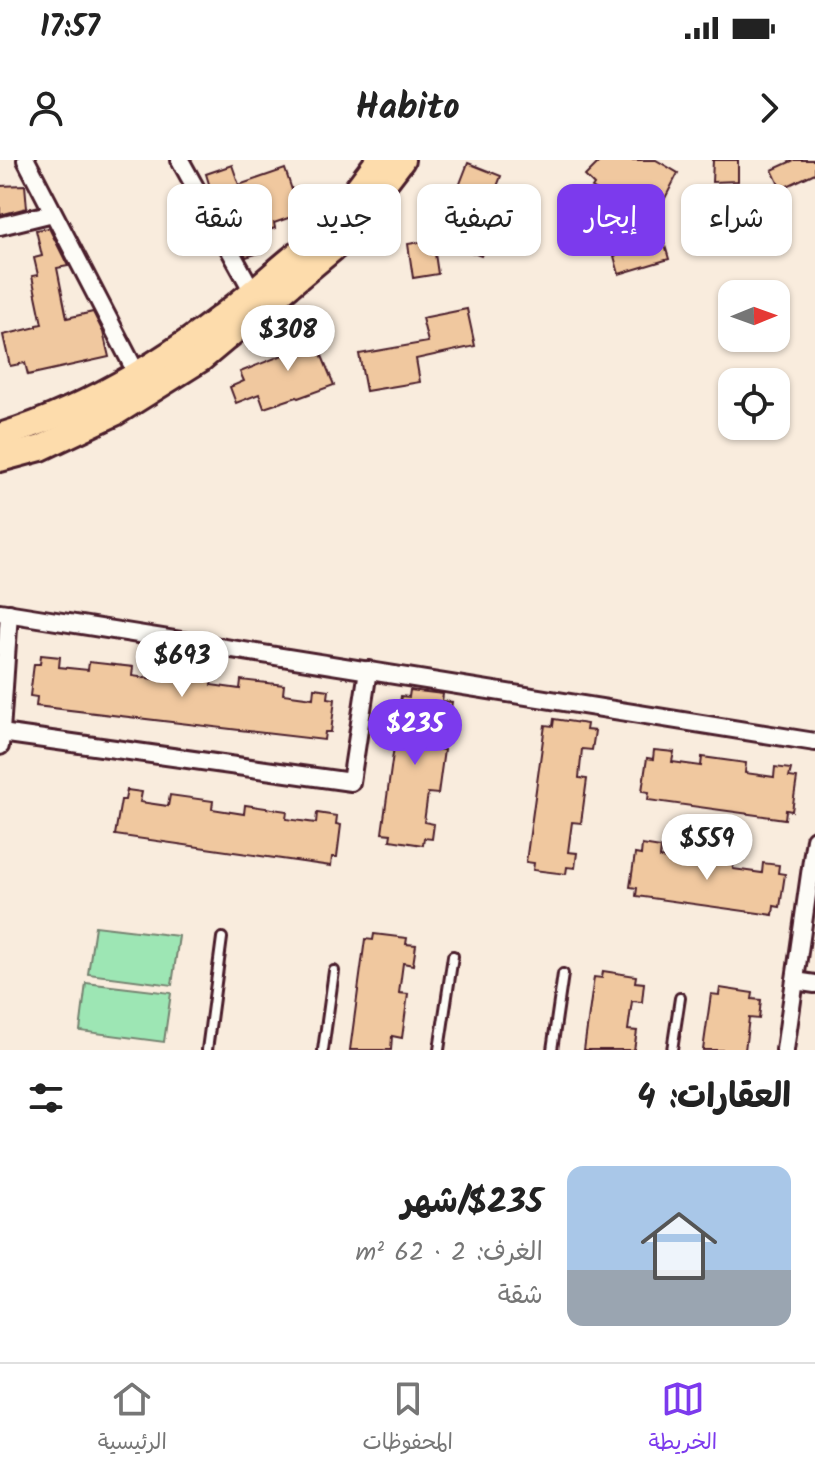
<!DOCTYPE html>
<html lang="ar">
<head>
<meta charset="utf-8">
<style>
	body { margin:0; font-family:Kalam,"Playpen Sans Arabic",sans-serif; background:#f6f6f6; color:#222; direction:rtl; height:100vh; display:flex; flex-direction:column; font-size:30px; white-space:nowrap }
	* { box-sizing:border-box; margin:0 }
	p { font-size:26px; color:#767676 }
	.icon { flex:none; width:44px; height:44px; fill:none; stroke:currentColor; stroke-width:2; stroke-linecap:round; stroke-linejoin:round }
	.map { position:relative; height:890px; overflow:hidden; direction:ltr }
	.side { display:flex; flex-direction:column; background:#fff; flex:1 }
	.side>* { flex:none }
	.banner { position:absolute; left:24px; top:24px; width:768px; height:72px; direction:rtl; display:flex; gap:16px }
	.needle { width:52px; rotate:89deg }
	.controls { position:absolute; left:718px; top:120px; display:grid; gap:16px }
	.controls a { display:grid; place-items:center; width:72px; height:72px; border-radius:16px; background:#fff; box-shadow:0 2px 6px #0004; font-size:40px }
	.price { position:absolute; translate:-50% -68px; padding:0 18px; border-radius:28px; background:#fff; color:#222; font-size:26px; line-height:52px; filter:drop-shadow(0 2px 4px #0008) }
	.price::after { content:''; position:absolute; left:50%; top:48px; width:24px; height:18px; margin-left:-12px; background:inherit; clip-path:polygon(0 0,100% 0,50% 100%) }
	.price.selected { background:#7c3aed; color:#fff }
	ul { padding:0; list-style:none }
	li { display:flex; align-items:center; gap:24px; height:200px; padding:0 24px }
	li span { display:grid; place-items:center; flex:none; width:224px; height:160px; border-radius:16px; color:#555 }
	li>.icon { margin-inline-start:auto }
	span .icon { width:96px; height:96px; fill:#fffc; stroke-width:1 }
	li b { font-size:34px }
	h2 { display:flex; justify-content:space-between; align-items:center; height:96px; padding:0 24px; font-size:34px }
	.tag { padding:0 28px; border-radius:16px; background:#fff; box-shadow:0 2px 6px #0004; font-size:28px; line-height:72px }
	.tag.selected { background:#7c3aed; color:#fff }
	.status { display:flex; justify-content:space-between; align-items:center; height:56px; padding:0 40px; background:#fff; direction:ltr }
	.status svg { height:22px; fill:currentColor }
	header { display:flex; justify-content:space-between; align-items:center; height:104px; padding:0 24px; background:#fff; font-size:36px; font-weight:800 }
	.menu { display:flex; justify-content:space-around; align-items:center; height:112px; border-top:2px solid #e0e0e0; background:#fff; font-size:22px; color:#767676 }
	.menu a { display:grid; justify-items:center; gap:4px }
	.menu .selected { color:#7c3aed }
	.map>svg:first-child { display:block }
</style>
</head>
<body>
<div class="status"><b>17:57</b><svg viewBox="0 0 49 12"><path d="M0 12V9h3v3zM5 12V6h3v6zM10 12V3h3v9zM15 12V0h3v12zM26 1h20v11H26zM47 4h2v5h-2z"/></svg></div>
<header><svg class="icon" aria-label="forward" viewBox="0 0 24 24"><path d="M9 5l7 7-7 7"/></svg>Habito<svg class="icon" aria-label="person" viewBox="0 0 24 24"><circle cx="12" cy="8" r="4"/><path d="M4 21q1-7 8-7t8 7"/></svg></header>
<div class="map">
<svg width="815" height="890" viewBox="0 0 815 890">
	<rect width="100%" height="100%" fill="#f9ecdd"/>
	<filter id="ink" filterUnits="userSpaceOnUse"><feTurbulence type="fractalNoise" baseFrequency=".0125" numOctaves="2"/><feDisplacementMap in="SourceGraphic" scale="16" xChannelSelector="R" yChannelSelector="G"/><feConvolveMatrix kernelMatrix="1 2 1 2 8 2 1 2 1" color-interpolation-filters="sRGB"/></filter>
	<g filter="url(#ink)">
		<!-- green -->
		<g fill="#9de6b4" stroke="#748270" stroke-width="2">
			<polygon points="95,766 179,776 172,825 88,814"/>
			<polygon points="86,823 171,833 164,882 80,871"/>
		</g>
		<!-- building -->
		<g fill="#f0c89f" stroke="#4a1f2b" stroke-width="2">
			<polygon points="601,0 656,0 678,13 658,52 633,39 628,48 592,28 594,25 585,16"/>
			<polygon points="713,0 738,0 738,21 712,22"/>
			<polygon points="794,0 815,0 815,13 781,29 772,10"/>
			<polygon points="468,3 501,16 493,37 503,41 481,96 443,81 459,36 456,34"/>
			<polygon points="232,5 239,25 285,9 300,54 274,63 275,68 260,73 266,91 246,97 238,82 233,66 247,62 236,29 213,37 206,14"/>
			<polygon points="25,25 27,48 0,55 0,26"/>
			<polygon points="49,68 68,106 57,108 67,158 93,152 103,172 109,197 28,215 25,203 10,206 3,175 37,167 37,165 42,164 32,116 38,115 34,98 42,96 36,70"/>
			<polygon points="433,80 438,114 413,118 408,84"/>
			<polygon points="664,82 669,99 619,114 614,96"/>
			<polygon points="467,149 475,186 416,199 420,222 366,231 359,194 428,182 422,158"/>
			<polygon points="319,167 327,188 320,191 334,225 298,238 297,237 264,248 259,234 236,243 230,227 244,221 240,212 298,189 294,176"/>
			<polygon points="41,495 60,497 59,507 88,510 89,502 133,507 132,516 161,520 163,510 192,513 212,515 211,525 240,529 241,520 284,525 283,534 313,538 314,528 329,530 328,538 335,539 331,572 325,572 324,580 36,546 37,537 30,536 34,504 40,504"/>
			<polygon points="410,530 443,534 442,541 452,542 449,561 439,560 435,589 444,590 438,634 428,633 424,662 434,664 432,679 424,678 423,685 390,680 391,674 382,673 401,536 409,537"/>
			<polygon points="554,559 587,564 586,570 595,571 592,590 582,589 579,618 587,619 581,663 572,662 568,692 577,693 575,708 567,707 566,714 533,710 534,703 526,702 545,565 553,566"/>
			<polygon points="654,590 674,592 672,602 701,606 702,597 746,603 745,613 774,617 775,607 791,609 789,617 797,618 792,651 786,650 785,659 648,640 649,632 642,631 647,598 653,599"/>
			<polygon points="127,630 142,632 140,642 168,646 170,635 213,641 212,649 244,654 245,645 287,651 286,659 316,663 317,653 337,656 336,664 341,665 337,697 332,697 331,706 115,675 121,640 125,640"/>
			<polygon points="642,685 661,688 660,698 689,702 690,693 734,699 733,709 762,713 763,703 779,705 778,713 785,714 780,747 774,746 773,755 636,736 637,728 630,727 635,694 641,695"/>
			<polygon points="374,774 407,778 406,784 416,785 413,805 403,803 399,833 408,834 402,878 392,876 391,890 350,890 365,779 373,780"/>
			<polygon points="603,811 636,816 635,822 644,823 642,842 632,841 628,870 637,871 634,890 584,890 594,817 602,818"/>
			<polygon points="720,828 753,833 752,839 761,840 759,859 749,858 745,890 703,890 711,834 719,835"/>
		</g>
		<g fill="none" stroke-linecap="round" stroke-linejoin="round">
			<!-- lane casing -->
			<g stroke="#4a1f2b" stroke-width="14">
				<g id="lane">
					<polyline points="207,890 222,778"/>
					<polyline points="323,890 334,811"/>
					<polyline points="439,890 453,796"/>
					<polyline points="552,890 563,814"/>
					<polyline points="672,890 680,838"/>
				</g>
			</g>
			<!-- street casing -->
			<g stroke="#4a1f2b" stroke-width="22">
				<g id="street">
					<polyline points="26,0 137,214"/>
					<polyline points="180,0 253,132"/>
					<polyline points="0,66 53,53"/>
					<polyline points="0,452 815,582"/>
					<polyline points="1,573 351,622 368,510"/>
					<polyline points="0,586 9,453"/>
					<polyline points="795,821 815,824"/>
					<polyline points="785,890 815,679"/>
				</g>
			</g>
			<!-- primary casing -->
			<g stroke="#4a1f2b" stroke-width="30">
				<g id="primary">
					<path d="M0 276C104 244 195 183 276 112 291 99 308 86 322 72 343 50 360 24 379 0"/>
					<polyline points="0,299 41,288 115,253 201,199 336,86 402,0"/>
				</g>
			</g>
			<!-- lane -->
			<use href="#lane" stroke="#fdfcf7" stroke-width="8"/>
			<!-- street -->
			<use href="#street" stroke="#fdfcf7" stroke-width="16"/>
			<!-- primary -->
			<use href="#primary" stroke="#fddcac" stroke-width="24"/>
		</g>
	</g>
</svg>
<div class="controls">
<a><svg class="needle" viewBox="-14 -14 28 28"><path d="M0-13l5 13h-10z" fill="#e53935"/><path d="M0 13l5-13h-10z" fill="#767676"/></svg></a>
<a><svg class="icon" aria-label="locate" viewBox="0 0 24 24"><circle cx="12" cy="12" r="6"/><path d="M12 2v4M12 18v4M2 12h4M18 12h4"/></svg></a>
</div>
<b class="price" style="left:288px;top:213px">$308</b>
<b class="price" style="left:182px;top:539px">$693</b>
<b class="price selected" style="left:415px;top:607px">$235</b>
<b class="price" style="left:707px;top:722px">$559</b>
<div class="banner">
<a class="tag">شراء</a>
<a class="tag selected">إيجار</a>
<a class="tag">تصفية</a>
<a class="tag">جديد</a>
<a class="tag">شقة</a>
</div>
</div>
<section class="side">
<h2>العقارات: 4<svg class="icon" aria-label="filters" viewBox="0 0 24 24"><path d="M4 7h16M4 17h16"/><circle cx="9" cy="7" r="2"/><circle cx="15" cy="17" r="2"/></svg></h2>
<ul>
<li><span style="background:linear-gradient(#a9c7e8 65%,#9aa5b1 0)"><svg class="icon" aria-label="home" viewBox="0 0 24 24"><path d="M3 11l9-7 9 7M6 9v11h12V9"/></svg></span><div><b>$235/شهر</b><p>الغرف: 2 · 62 m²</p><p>شقة</p></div></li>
</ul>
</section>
<nav class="menu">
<a class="selected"><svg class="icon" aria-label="map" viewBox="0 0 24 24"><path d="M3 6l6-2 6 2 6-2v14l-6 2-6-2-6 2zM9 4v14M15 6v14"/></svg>الخريطة</a>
<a><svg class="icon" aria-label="saved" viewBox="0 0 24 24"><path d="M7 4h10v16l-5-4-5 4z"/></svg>المحفوظات</a>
<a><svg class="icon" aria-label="home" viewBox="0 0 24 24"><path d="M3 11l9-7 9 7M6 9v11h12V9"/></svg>الرئيسية</a>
</nav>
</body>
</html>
